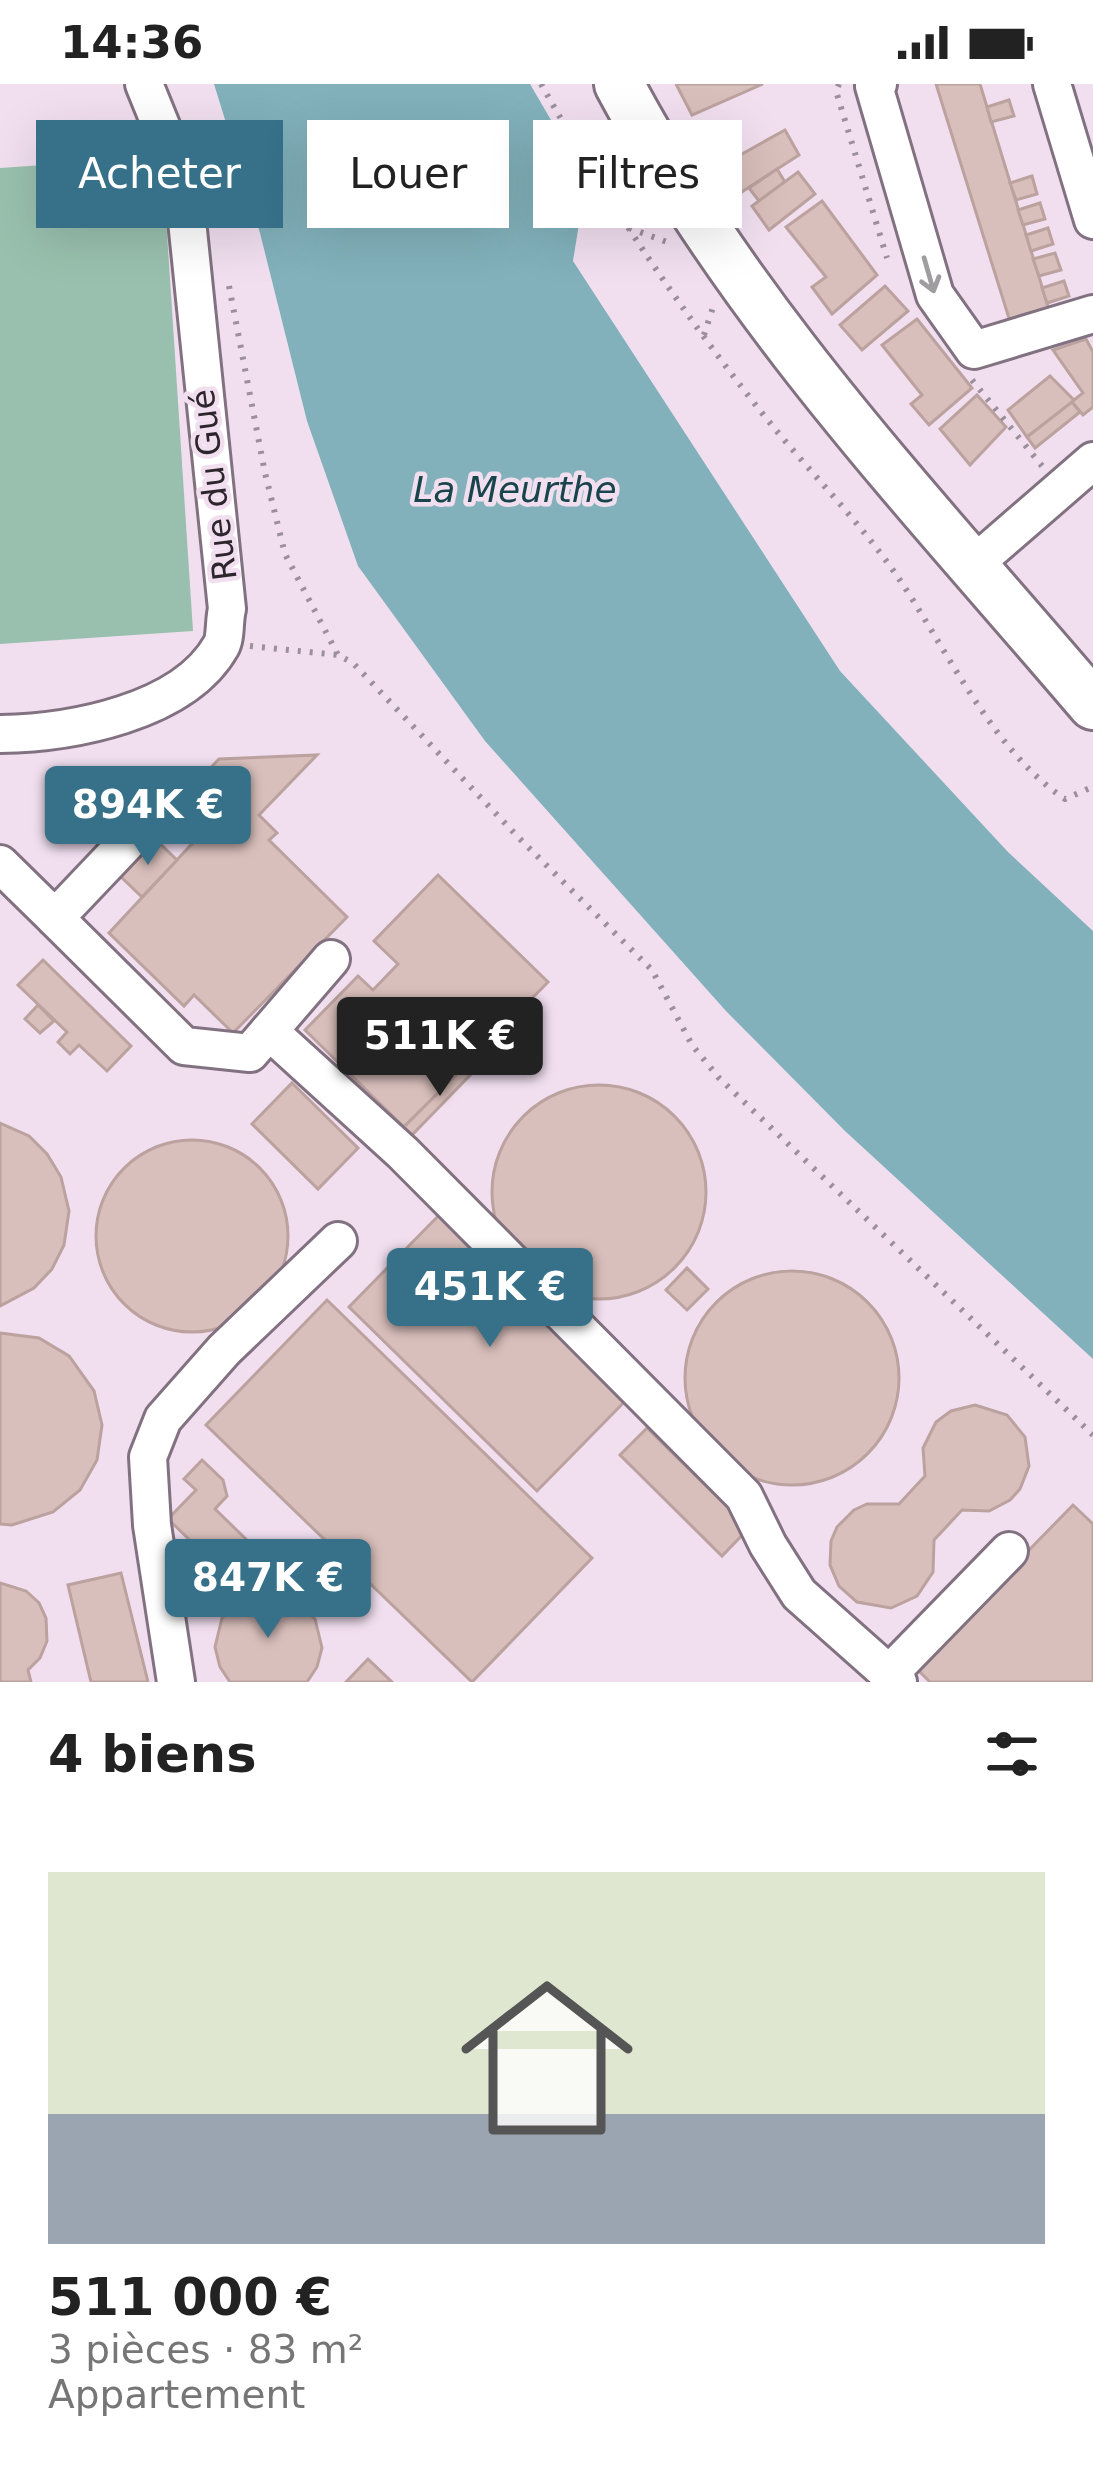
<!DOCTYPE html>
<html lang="fr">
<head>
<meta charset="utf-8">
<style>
	body { margin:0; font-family:"DejaVu Sans",sans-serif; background:#f6f6f6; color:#222; height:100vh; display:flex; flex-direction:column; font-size:45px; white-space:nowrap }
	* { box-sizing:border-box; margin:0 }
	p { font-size:39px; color:#767676 }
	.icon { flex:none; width:66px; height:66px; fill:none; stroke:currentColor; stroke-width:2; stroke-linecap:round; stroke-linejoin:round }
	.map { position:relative; height:1598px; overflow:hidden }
	.drawer { display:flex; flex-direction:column; background:#fff; flex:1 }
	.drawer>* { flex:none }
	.banner { position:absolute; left:36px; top:36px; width:1023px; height:108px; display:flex; gap:24px }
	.price { position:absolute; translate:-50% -102px; padding:0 27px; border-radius:12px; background:#367089; color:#fff; font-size:39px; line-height:78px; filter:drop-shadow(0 3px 6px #0008) }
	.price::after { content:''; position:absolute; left:50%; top:72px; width:36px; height:27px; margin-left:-18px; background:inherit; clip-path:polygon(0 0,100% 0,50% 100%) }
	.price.current { background:#222; color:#fff }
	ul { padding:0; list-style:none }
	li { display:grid; align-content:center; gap:24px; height:636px; padding:0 48px }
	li+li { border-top:3px solid #e0e0e0 }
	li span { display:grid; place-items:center; height:372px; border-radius:0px; color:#555 }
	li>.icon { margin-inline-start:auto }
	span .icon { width:216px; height:216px; fill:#fffc; stroke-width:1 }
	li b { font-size:51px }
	h2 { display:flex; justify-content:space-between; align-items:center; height:144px; padding:0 48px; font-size:51px }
	.pill { padding:0 42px; border-radius:0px; background:#fff; box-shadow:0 12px 48px #0002; font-size:42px; line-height:108px }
	.pill.current { background:#367089; color:#fff }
	.status { display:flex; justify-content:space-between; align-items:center; height:84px; padding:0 60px; background:#fff; direction:ltr }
	.status svg { height:33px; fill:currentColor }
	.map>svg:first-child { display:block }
</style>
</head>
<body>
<div class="status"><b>14:36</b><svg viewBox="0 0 49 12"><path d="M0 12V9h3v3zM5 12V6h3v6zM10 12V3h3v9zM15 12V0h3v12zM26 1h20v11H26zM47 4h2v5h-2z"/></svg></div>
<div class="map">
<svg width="1093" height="1598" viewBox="0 0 1093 1598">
	<rect width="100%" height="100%" fill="#f1dff0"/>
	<!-- green -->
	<polygon fill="#99c0ae" points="162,73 193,547 0,560 0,84"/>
	<!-- water -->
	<polygon fill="#82b1bb" points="214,0 530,0 586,96 573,177 840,587 1008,768 1093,847 1093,1275 845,1047 726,927 485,657 358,482 307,337 260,149"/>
	<!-- building -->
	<g fill="#d9bfbc" stroke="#bba29f" stroke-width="3">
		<polygon points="676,0 763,0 692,31"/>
		<polygon points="936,0 980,0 1051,232 1012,244"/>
		<polygon points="1009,16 1014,32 991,38 987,23"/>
		<polygon points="785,46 799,71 740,109 724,80"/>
		<polygon points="777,85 785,98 759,117 749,104"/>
		<polygon points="798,88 815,110 769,146 752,122"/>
		<polygon points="1032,92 1037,110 1016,116 1010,99"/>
		<polygon points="822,117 877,191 832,230 812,203 826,193 786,143"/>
		<polygon points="1040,119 1045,135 1023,141 1018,126"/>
		<polygon points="1048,144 1053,160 1031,167 1026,151"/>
		<polygon points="1055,169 1061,186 1039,192 1033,175"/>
		<polygon points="1064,197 1069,212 1047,219 1042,204"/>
		<polygon points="885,202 908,227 862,266 840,241"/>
		<polygon points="917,235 972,304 929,341 911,320 922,311 882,261"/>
		<polygon points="1086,255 1093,268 1093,323 1083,331 1072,318 1027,353 1008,326 1050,292 1074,316 1083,309 1053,266"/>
		<polygon points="977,311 1006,343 970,381 940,345"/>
		<polygon points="1072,318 1080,328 1035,364 1027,353"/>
		<polygon points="317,671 259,731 277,749 269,756 347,833 233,949 194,911 184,922 109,849 228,721 200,695 219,675"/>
		<polygon points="200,695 228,721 221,729 193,703"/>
		<polygon points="154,754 177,776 142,813 119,791"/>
		<polygon points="438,791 548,898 494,953 502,960 476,985 469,978 404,1043 305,946 358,892 373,906 398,880 374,857"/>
		<polygon points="43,876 131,962 107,987 79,961 70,970 58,958 67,948 18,901"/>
		<polygon points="38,921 54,937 40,949 25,935"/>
		<polygon points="469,978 476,985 412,1051 404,1043"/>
		<polygon points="292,999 358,1064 318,1105 252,1040"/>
		<circle cx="599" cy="1108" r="107"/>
		<polygon points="0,1039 29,1052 47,1070 61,1093 69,1127 64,1161 52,1185 34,1204 0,1222"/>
		<circle cx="192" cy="1152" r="96"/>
		<polygon points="444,1126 632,1310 537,1407 349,1223"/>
		<polygon points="687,1184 708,1205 687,1226 666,1206"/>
		<circle cx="792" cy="1294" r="107"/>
		<polygon points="327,1216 592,1474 472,1598 206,1341"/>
		<polygon points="0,1249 39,1254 69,1272 94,1307 102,1341 97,1376 80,1406 53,1428 12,1441 0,1440"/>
		<polygon points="975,1321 1007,1331 1025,1353 1029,1382 1020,1405 1010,1416 989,1427 962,1426 934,1456 933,1488 917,1512 891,1524 857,1518 839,1502 830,1481 831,1457 837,1443 854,1426 867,1420 899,1420 925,1392 923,1364 936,1338 951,1327"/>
		<polygon points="647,1344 749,1444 722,1472 620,1371"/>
		<polygon points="202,1376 223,1396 227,1412 215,1425 251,1460 224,1489 168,1435 196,1406 184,1395"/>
		<polygon points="1073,1421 1093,1440 1093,1598 930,1598 915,1583"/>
		<polygon points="121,1489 148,1598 91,1598 68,1501"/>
		<polygon points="0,1499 26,1507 39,1519 46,1534 47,1557 40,1574 28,1586 31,1598 0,1598"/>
		<polygon points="274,1508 293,1514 315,1535 322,1564 317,1583 307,1598 230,1598 220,1583 215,1563 222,1534 244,1513"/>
		<polygon points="368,1575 392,1598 346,1598"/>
	</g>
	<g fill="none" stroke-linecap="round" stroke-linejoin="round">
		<!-- minor casing -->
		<g stroke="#827281" stroke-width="42">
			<g id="minor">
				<polyline points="878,0 874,2 935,211 974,266 1093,230"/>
				<polyline points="1052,0 1093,136"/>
				<polyline points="973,481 1093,377"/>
				<path d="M0 650C70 649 183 629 221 562 226 553 224 536 227 525L186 127 170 64 144 0"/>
				<polyline points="0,780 55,834 152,732 195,730"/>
				<polyline points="55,834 184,962 250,969 331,875"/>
				<polyline points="269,947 403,1069 744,1412 768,1461 799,1510 889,1590"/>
				<polyline points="176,1598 152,1441 148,1373 163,1335 224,1266 338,1157"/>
				<polyline points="898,1598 889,1590 1009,1467"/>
			</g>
		</g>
		<!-- major casing -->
		<g stroke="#827281" stroke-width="54">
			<path id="major" d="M619 0C744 235 922 420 1093 621"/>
		</g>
		<!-- path -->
		<g stroke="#9b8f9b" stroke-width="6" stroke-dasharray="3 9" stroke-linecap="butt">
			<path d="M541 0C607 117 682 229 766 334 808 386 857 435 895 489 945 561 992 667 1065 715L1090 704"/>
			<polyline points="839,0 836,7 887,174"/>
			<polyline points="629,144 667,158"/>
			<polyline points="229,202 265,389 285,470 338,571"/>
			<polyline points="704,251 714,220"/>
			<polyline points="972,296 1042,382"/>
			<polyline points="250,562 338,571 353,579 519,754 652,886 692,961 719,994 1093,1351"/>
		</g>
		<!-- minor -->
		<use href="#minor" stroke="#fff" stroke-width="36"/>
		<!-- major -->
		<use href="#major" stroke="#fff" stroke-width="48"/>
	</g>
	<!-- one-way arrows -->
	<defs><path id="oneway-shaft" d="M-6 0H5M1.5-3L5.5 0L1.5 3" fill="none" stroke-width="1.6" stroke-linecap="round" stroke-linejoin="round" transform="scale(3)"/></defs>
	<use stroke="#a09da0" href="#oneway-shaft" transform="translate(929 191) rotate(74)"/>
	<g text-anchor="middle" stroke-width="9" stroke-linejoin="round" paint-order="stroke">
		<!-- street labels -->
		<g font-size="33" fill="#2c262c" stroke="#f1dff0">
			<text transform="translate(213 401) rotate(-97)" y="12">Rue du Gué</text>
		</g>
		<!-- water labels -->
		<g font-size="36" font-style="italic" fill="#18444c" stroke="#f1dff0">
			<text x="515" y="418">La Meurthe</text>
		</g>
	</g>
</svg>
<b class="price" style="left:148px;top:784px">894K €</b>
<b class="price current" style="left:440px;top:1015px">511K €</b>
<b class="price" style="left:490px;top:1266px">451K €</b>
<b class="price" style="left:268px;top:1557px">847K €</b>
<div class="banner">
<a class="pill current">Acheter</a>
<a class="pill">Louer</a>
<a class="pill">Filtres</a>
</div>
</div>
<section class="drawer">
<h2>4 biens<svg class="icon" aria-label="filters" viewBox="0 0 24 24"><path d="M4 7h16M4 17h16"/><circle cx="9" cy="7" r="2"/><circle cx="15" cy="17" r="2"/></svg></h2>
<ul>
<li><span style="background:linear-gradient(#dfe7d0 65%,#9aa5b1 0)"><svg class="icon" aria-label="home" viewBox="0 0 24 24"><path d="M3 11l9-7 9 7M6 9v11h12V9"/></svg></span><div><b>511 000 €</b><p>3 pièces · 83 m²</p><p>Appartement</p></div></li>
</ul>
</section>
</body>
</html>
